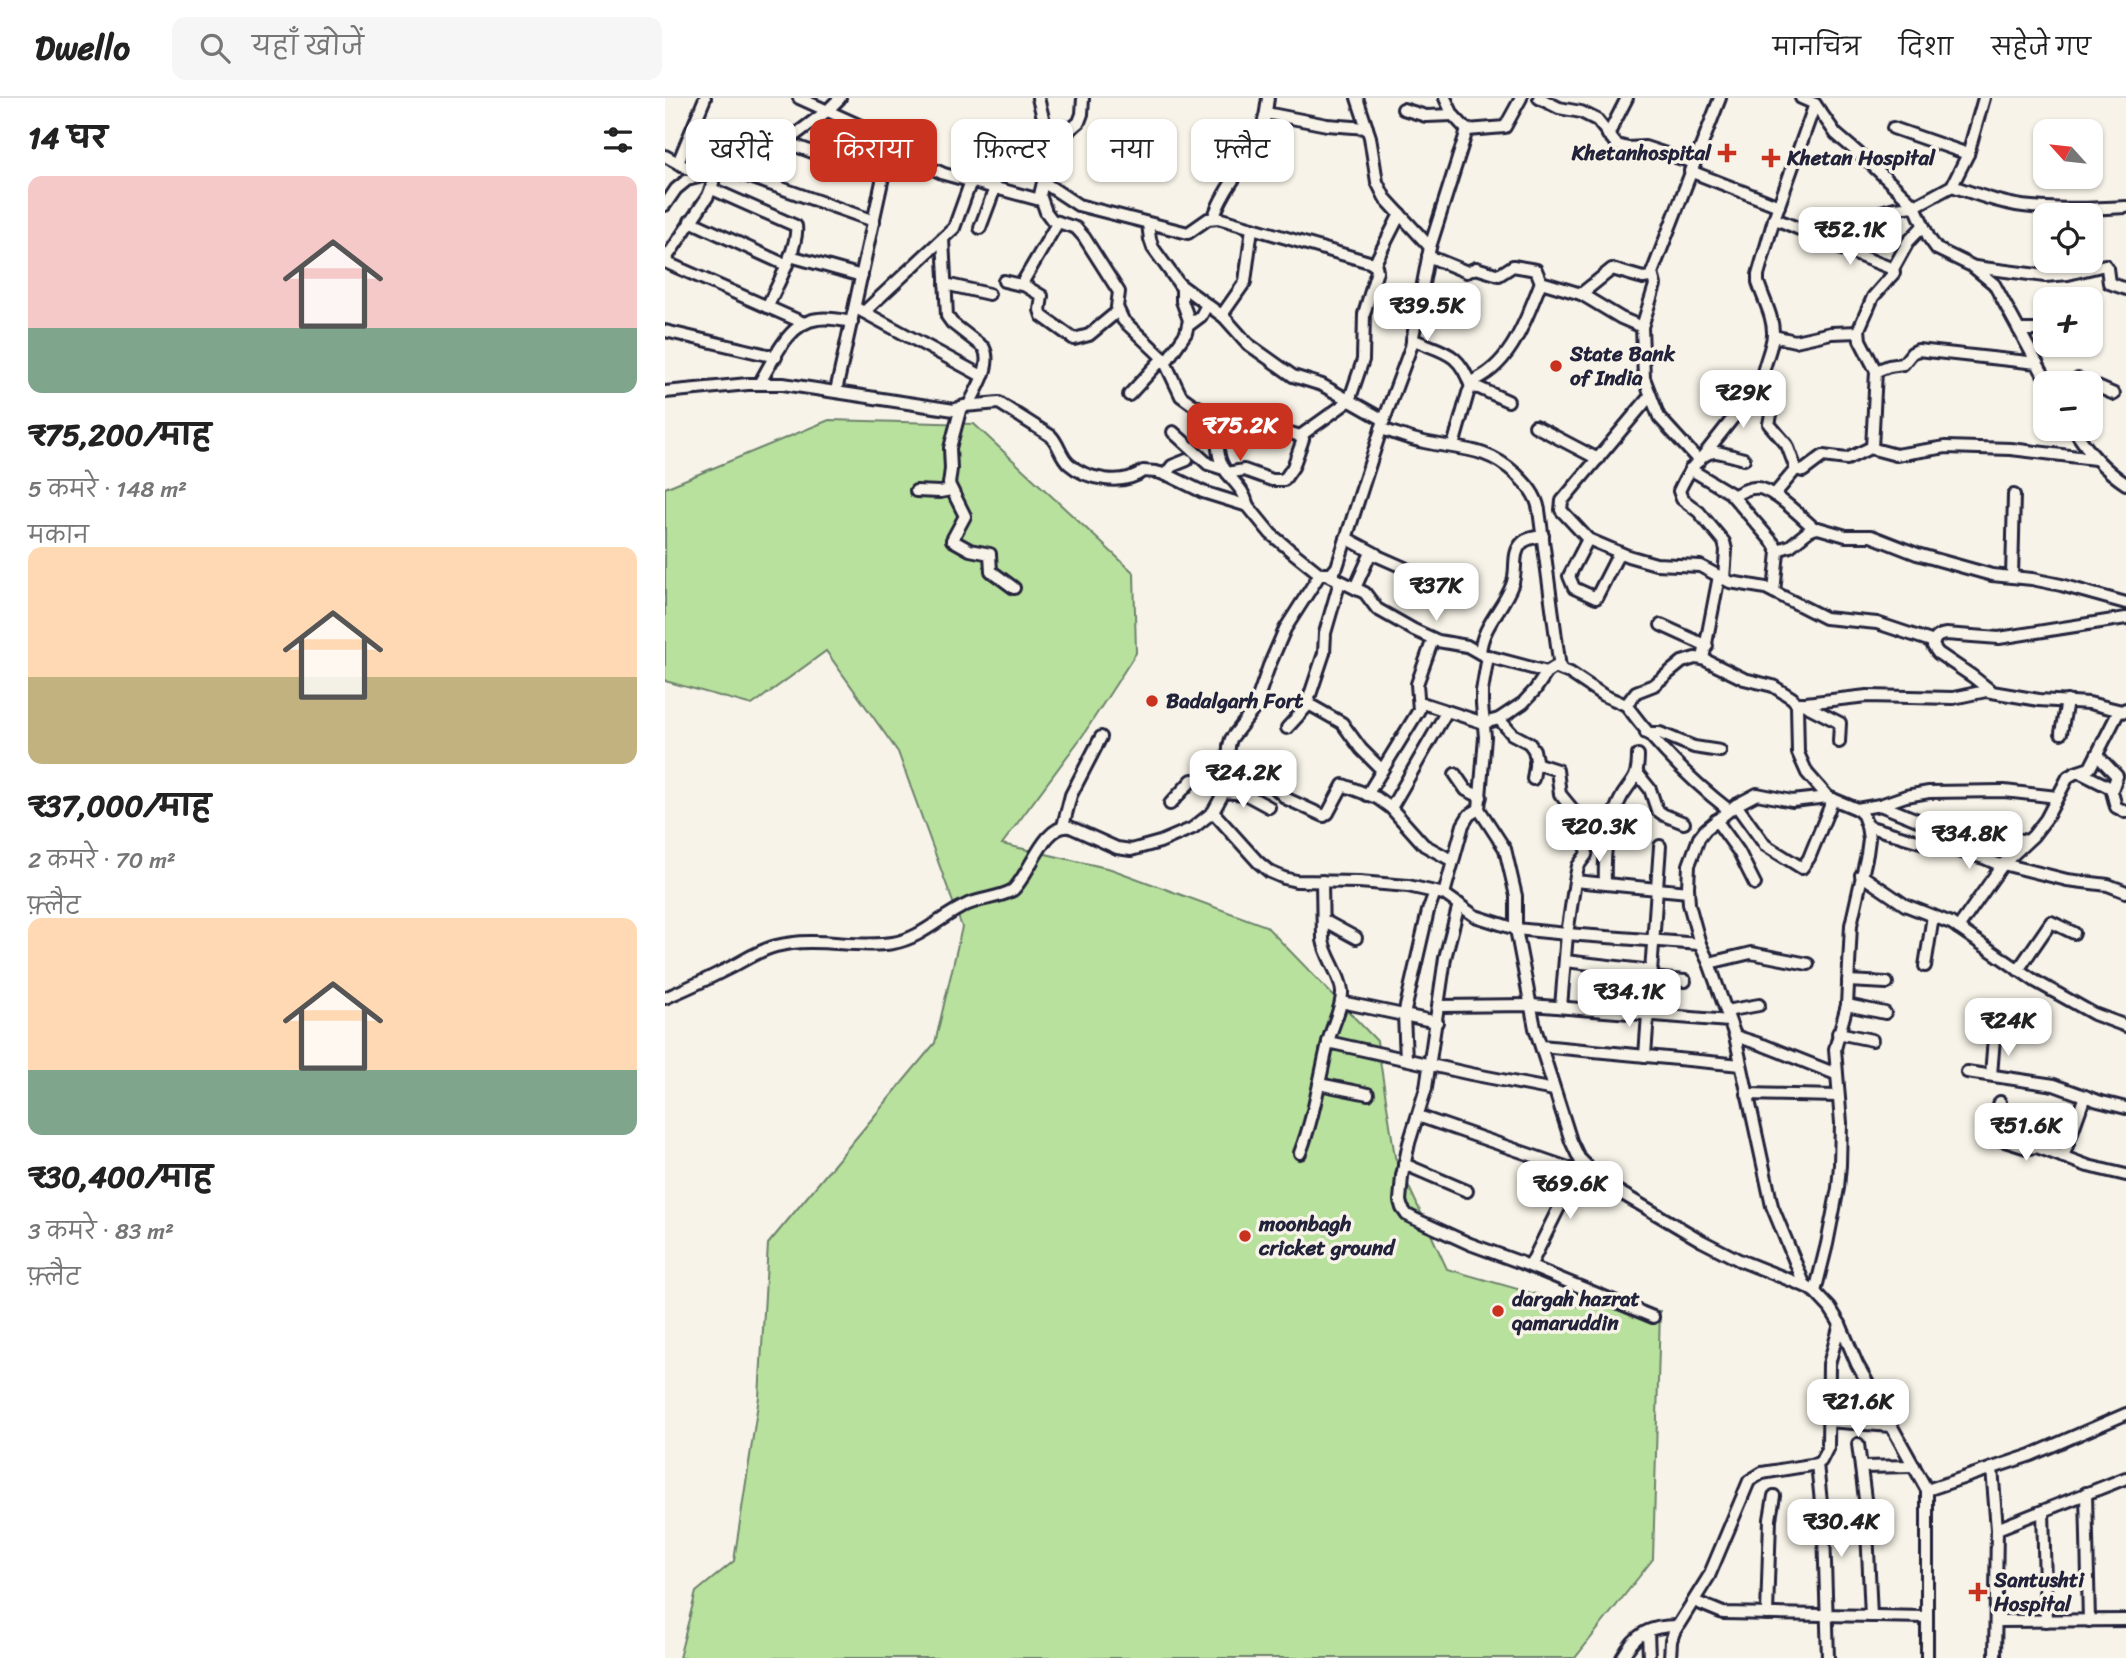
<!DOCTYPE html>
<html lang="hi">
<head>
<meta charset="utf-8">
<style>
	body { margin:0; font-family:Sriracha,"Playpen Sans Deva",sans-serif; background:#f6f6f6; color:#222; height:100vh; display:flex; flex-direction:column; font-size:26px; white-space:nowrap }
	* { box-sizing:border-box; margin:0 }
	p { font-size:23px; color:#767676 }
	.icon { flex:none; width:38px; height:38px; fill:none; stroke:currentColor; stroke-width:2; stroke-linecap:round; stroke-linejoin:round }
	.map { position:relative; flex:1; overflow:hidden }
	.side { display:flex; flex-direction:column; background:#fff; width:665px }
	.side>* { flex:none }
	.banner { position:absolute; left:21px; top:21px; width:665px; height:63px; display:flex; gap:14px }
	.needle { width:46px; rotate:297deg }
	.controls { position:absolute; left:1368px; top:21px; display:grid; gap:14px }
	.controls a { display:grid; place-items:center; width:70px; height:70px; border-radius:14px; background:#fff; box-shadow:0 2px 5px #0004; font-size:35px }
	.price { position:absolute; translate:-50% -60px; padding:0 16px; border-radius:14px; background:#fff; color:#222; font-size:23px; line-height:46px; filter:drop-shadow(0 2px 4px #0008) }
	.price::after { content:''; position:absolute; left:50%; top:42px; width:21px; height:16px; margin-left:-10px; background:inherit; clip-path:polygon(0 0,100% 0,50% 100%) }
	.price.active { background:#c8321e; color:#fff }
	ul { padding:0; list-style:none }
	li { display:grid; align-content:center; gap:14px; height:371px; padding:0 28px }
	li span { display:grid; place-items:center; height:217px; border-radius:14px; color:#555 }
	li>.icon { margin-inline-start:auto }
	span .icon { width:126px; height:126px; fill:#fffc; stroke-width:1 }
	li b { font-size:30px }
	h2 { display:flex; justify-content:space-between; align-items:center; height:84px; padding:0 28px; font-size:30px }
	.pill { padding:0 24px; border-radius:14px; background:#fff; box-shadow:0 2px 5px #0004; font-size:24px; line-height:63px }
	.pill.active { background:#c8321e; color:#fff }
	header { display:flex; align-items:center; gap:42px; box-sizing:border-box; height:98px; padding:0 35px; background:#fff; border-bottom:2px solid #e0e0e0 }
	header strong { font-size:33px }
	nav { display:flex; gap:38px; margin-inline-start:auto; font-size:24px }
	.search { width:490px; height:63px; background:#f6f6f6; display:flex; align-items:center; gap:18px; box-sizing:border-box; padding:0 24px; border-radius:14px; color:#767676; font-size:26px }
	main { display:flex; flex:1; min-height:0 }
	.map>svg:first-child { display:block }
</style>
</head>
<body>
<header>
<strong>Dwello</strong>
<div class="search"><svg class="icon" aria-label="search" viewBox="0 0 24 24"><circle cx="10" cy="10" r="6"/><path d="M15 15l6 6"/></svg>यहाँ खोजें</div>
<nav><a>मानचित्र</a><a>दिशा</a><a>सहेजे गए</a></nav>
</header>
<main>
<section class="side">
<h2>14 घर<svg class="icon" aria-label="filters" viewBox="0 0 24 24"><path d="M4 7h16M4 17h16"/><circle cx="9" cy="7" r="2"/><circle cx="15" cy="17" r="2"/></svg></h2>
<ul>
<li><span style="background:linear-gradient(#f6c9c9 70%,#7fa58c 0)"><svg class="icon" aria-label="home" viewBox="0 0 24 24"><path d="M3 11l9-7 9 7M6 9v11h12V9"/></svg></span><div><b>₹75,200/माह</b><p>5 कमरे · 148 m²</p><p>मकान</p></div></li>
<li><span style="background:linear-gradient(#ffd9b3 60%,#c2b280 0)"><svg class="icon" aria-label="home" viewBox="0 0 24 24"><path d="M3 11l9-7 9 7M6 9v11h12V9"/></svg></span><div><b>₹37,000/माह</b><p>2 कमरे · 70 m²</p><p>फ़्लैट</p></div></li>
<li><span style="background:linear-gradient(#ffd9b3 70%,#7fa58c 0)"><svg class="icon" aria-label="home" viewBox="0 0 24 24"><path d="M3 11l9-7 9 7M6 9v11h12V9"/></svg></span><div><b>₹30,400/माह</b><p>3 कमरे · 83 m²</p><p>फ़्लैट</p></div></li>
</ul>
</section>
<div class="map">
<svg width="1461" height="1560" viewBox="0 0 1461 1560">
	<rect width="100%" height="100%" fill="#f7f3e8"/>
	<filter id="ink" filterUnits="userSpaceOnUse"><feTurbulence type="fractalNoise" baseFrequency=".0143" numOctaves="2"/><feDisplacementMap in="SourceGraphic" scale="14" xChannelSelector="R" yChannelSelector="G"/><feConvolveMatrix kernelMatrix="1 2 1 2 8 2 1 2 1" color-interpolation-filters="sRGB"/></filter>
	<g filter="url(#ink)">
		<!-- green -->
		<polygon fill="#b8e19d" stroke="#6d826c" stroke-width="2" points="164,322 309,326 469,475 471,555 418,637 337,746 446,771 601,828 712,943 730,1059 782,1171 912,1208 995,1213 988,1461 910,1560 14,1560 31,1494 69,1463 94,1299 103,1146 270,945 297,829 233,654 161,553 87,607 0,583 0,390"/>
		<g fill="none" stroke-linecap="round" stroke-linejoin="round">
			<!-- minor casing -->
			<g stroke="#22223b" stroke-width="16">
				<g id="minor">
					<polyline points="134,0 218,38 225,47 171,293"/>
					<polyline points="373,0 386,51 375,97 381,114 387,122 411,130 419,139 454,194 452,209 458,222 498,260 516,298 527,306 561,323 573,326 595,326 632,337 638,341 628,369 619,382 607,382 579,372 562,375"/>
					<polyline points="692,0 705,39 712,84 720,100 765,149"/>
					<polyline points="780,0 788,17 802,32"/>
					<polyline points="874,0 894,10 916,14 932,22 952,47 963,50 980,49 1029,65"/>
					<polyline points="1136,0 1150,6 1171,36 1206,66 1250,108 1264,140 1272,151 1307,168 1329,186 1383,285"/>
					<path d="M1150 6 1109 121 1093 177V184C1098 201 1109 219 1108 237 1107 251 1099 265 1097 280L1111 293 1104 326 1122 347 1131 371 1138 373 1158 358 1182 361 1205 350 1231 357 1281 349 1346 351 1430 361"/>
					<polyline points="738,11 761,18 788,17"/>
					<polyline points="601,15 662,27 702,30"/>
					<polyline points="1228,30 1303,56"/>
					<polyline points="943,37 962,0"/>
					<polyline points="120,44 150,55 220,69"/>
					<polyline points="224,51 279,76 375,102"/>
					<polyline points="385,56 394,50 401,35 414,24 417,16 418,0"/>
					<polyline points="0,58 37,78"/>
					<polyline points="13,65 40,0"/>
					<polyline points="1025,73 1114,108"/>
					<polyline points="71,74 209,123"/>
					<polyline points="378,84 413,107 523,135 543,121 553,120 704,164 711,168 712,173 699,216 698,262 684,303 635,338"/>
					<path d="M1287 88C1313 97 1340 107 1367 109 1398 112 1430 111 1461 109"/>
					<path d="M47 91 131 128C134 148 111 190 102 209"/>
					<polyline points="0,107 11,91 22,82 37,78 69,74 95,63 162,13 175,0"/>
					<path d="M549 119C557 93 577 72 590 48 598 33 601 17 603 0"/>
					<path d="M1109 121C1136 129 1158 145 1185 154L1207 117 1230 110 1250 108 1287 88 1303 56 1319 0"/>
					<polyline points="25,123 121,167"/>
					<polyline points="483,126 485,141 488,150 517,190 517,203 524,222 521,235 501,264"/>
					<polyline points="315,130 330,90"/>
					<polyline points="587,130 580,184 559,214 559,219 583,246 628,278 657,287 719,322"/>
					<path d="M278 141 282 218 287 225 319 250C328 268 311 291 304 307"/>
					<polyline points="1185,154 1228,171 1243,144 1258,128"/>
					<polyline points="125,158 197,178"/>
					<polyline points="763,158 802,174 811,170 834,177 848,168 871,172 876,184 916,196 956,220 977,229"/>
					<polyline points="0,162 43,98 48,85"/>
					<polyline points="0,164 139,225"/>
					<polyline points="709,167 735,116"/>
					<polyline points="1310,169 1380,178 1403,176 1440,167 1442,170 1444,185 1461,191"/>
					<polyline points="987,175 990,187 977,229 979,280 994,319 1034,363 1098,282"/>
					<polyline points="339,183 356,187 393,124"/>
					<polyline points="280,186 324,196"/>
					<polyline points="357,186 377,198 375,212 377,218 409,241 424,237 453,213"/>
					<polyline points="514,186 559,219"/>
					<polyline points="916,196 947,171 978,180 985,179 987,175 1055,0"/>
					<polyline points="193,211 317,278"/>
					<polyline points="199,214 289,130 306,83"/>
					<polyline points="524,227 536,218 542,207"/>
					<polyline points="1354,232 1381,232"/>
					<polyline points="0,233 111,259"/>
					<polyline points="1108,238 1130,243 1166,235 1194,234"/>
					<path d="M747 241C779 255 794 253 806 289"/>
					<polyline points="1211,273 1224,268 1238,266 1247,255 1253,252 1372,265"/>
					<path d="M805 284C846 269 861 221 876 184"/>
					<polyline points="1405,285 1413,281 1424,285"/>
					<path d="M94 286C108 263 123 224 153 221 164 219 176 222 187 224"/>
					<polyline points="1426,286 1449,296"/>
					<path d="M0 294 83 286H118L289 312 299 308 334 305 386 338C394 346 395 358 404 366 422 382 458 388 478 373L491 374 503 377 538 394 583 408 606 436 625 452 655 476H666L672 469 719 322 746 249 765 149 802 32 840 29 856 0"/>
					<polyline points="464,297 498,260"/>
					<polyline points="985,298 897,403 896,412 923,441 963,458 991,466 1035,468 1065,484 1101,490 1160,520 1212,525 1269,544"/>
					<polyline points="296,309 285,350 286,371 284,386 300,418 287,442 305,452 325,456 326,473 349,490"/>
					<path d="M553 320C553 337 550 356 559 370 568 385 578 389 583 408"/>
					<polyline points="870,328 933,361"/>
					<path d="M716 331C730 335 744 341 759 344 795 352 821 348 851 376 862 387 871 396 874 412L895 570"/>
					<path d="M1409 331C1423 354 1438 371 1461 386"/>
					<polyline points="508,334 543,366 559,371"/>
					<polyline points="788,348 803,295 806,289 814,290 843,303"/>
					<polyline points="1207,350 1211,273 1195,242 1194,231 1208,199 1229,175 1228,171"/>
					<polyline points="1025,371 1065,395 1109,446 1113,454 1109,494"/>
					<polyline points="500,377 507,368 522,362"/>
					<polyline points="251,393 275,394 286,392"/>
					<polyline points="1109,397 1131,371"/>
					<path d="M1068 398C1074 395 1082 390 1089 390 1105 387 1137 420 1149 430"/>
					<polyline points="681,440 711,456"/>
					<polyline points="923,441 904,478 909,490 931,500 954,455"/>
					<polyline points="1112,452 1125,448 1145,432 1153,430 1181,438 1206,438 1252,456 1327,477 1367,481 1396,487 1461,505"/>
					<polyline points="663,477 700,495 712,511 749,532 773,543 802,548 818,557 882,574"/>
					<polyline points="1347,479 1349,397"/>
					<path d="M1059 481 1061 452 1059 444 1034 414 1017 401 1014 393C1020 380 1034 353 1051 354 1060 355 1070 359 1079 361"/>
					<polyline points="675,483 660,535 659,555 643,603 647,608 677,625 696,651 717,672"/>
					<polyline points="690,490 704,459 708,456 767,482"/>
					<polyline points="996,527 1042,548"/>
					<path d="M815 555C817 528 838 511 847 487 853 473 846 456 857 445 862 440 871 439 878 438"/>
					<polyline points="823,558 817,593 817,606 820,639 814,711 840,751 851,798 851,831 870,930 906,1043 914,1060 939,1085 1037,1143 1074,1162 1140,1188 1150,1194 1165,1210 1175,1226 1192,1266 1262,1392 1262,1560"/>
					<polyline points="1038,561 1054,478"/>
					<path d="M1326 593 1307 578 1273 555 1268 548C1269 540 1273 537 1281 536L1334 540 1461 520"/>
					<polyline points="754,604 819,625 834,621 858,605 870,592 882,574 890,569 905,575 938,597 961,607 971,594 989,587 1017,564 1030,560 1038,561 1079,581 1108,588 1127,600 1132,606 1133,655 1142,675 1163,699 1192,711 1198,717 1202,728 1204,741 1202,756 1186,827 1182,907 1170,951 1176,1025 1175,1067 1173,1090 1162,1146 1150,1194"/>
					<polyline points="1136,605 1175,625 1174,644"/>
					<polyline points="1132,606 1202,598 1288,600 1321,593 1374,602 1424,605 1461,614"/>
					<path d="M961 607C991 647 1024 681 1064 712"/>
					<polyline points="834,621 847,636 864,645 869,652 871,662 868,681"/>
					<polyline points="622,630 644,606"/>
					<polyline points="981,635 995,635 1029,649 1055,653"/>
					<polyline points="1396,635 1402,603"/>
					<polyline points="1432,657 1452,678 1447,692"/>
					<polyline points="870,665 892,672 895,696 918,724 922,752 921,757 913,768 910,783 902,836 896,909"/>
					<polyline points="1414,674 1446,690 1451,709 1461,714"/>
					<polyline points="972,675 985,691 992,712 999,717 1019,725"/>
					<polyline points="790,676 801,692 816,699"/>
					<polyline points="597,678 622,701 659,718 663,715 678,687 712,700 726,710 759,747 788,763"/>
					<polyline points="559,694 580,696 604,709"/>
					<polyline points="702,697 754,612 752,586 768,541"/>
					<polyline points="505,706 527,682 561,685"/>
					<polyline points="1071,707 1100,747 1137,770 1144,760 1168,701"/>
					<polyline points="1215,707 1255,723 1362,743"/>
					<polyline points="726,710 782,613"/>
					<polyline points="1192,711 1215,707 1241,698 1264,694 1339,693 1392,699"/>
					<polyline points="548,714 593,764 605,774 619,780 631,783 694,784 743,788 779,796 810,818 851,831 902,836 1035,846"/>
					<polyline points="1051,722 1074,754 1090,786"/>
					<polyline points="398,728 406,697 436,639"/>
					<polyline points="1202,728 1259,745"/>
					<polyline points="1283,750 1319,760 1337,768"/>
					<polyline points="1338,766 1402,782 1443,787 1461,794"/>
					<polyline points="1196,777 1240,807 1286,825 1370,883 1429,916 1461,928"/>
					<polyline points="910,783 1023,794"/>
					<path d="M940 785C939 756 941 732 953 706 963 682 973 688 973 657"/>
					<polyline points="779,796 798,727 804,717 814,711"/>
					<polyline points="794,806 780,860 761,990 744,1045 737,1078 735,1103 737,1110 742,1117 750,1121 805,1146 857,1165 988,1219"/>
					<polyline points="658,822 691,840"/>
					<polyline points="1293,830 1338,766 1368,738 1381,721 1403,679 1410,675 1425,670 1453,615 1461,611"/>
					<polyline points="900,863 987,873"/>
					<polyline points="1044,865 1086,855 1143,866"/>
					<polyline points="1260,868 1268,818"/>
					<polyline points="1353,872 1386,824 1409,835"/>
					<polyline points="986,880 1020,883"/>
					<polyline points="1183,883 1222,885"/>
					<path d="M0 900C20 891 39 883 58 873 76 865 91 853 111 848 153 838 188 851 228 845 257 840 276 818 303 806 318 800 334 800 348 792 365 776 379 725 405 729L452 750 466 752 495 744 528 730 548 714 559 694 563 673 564 648 566 641 589 611 604 568 620 531 655 476"/>
					<polyline points="676,904 772,924"/>
					<polyline points="1182,907 1220,915"/>
					<polyline points="774,908 866,907 1064,923"/>
					<polyline points="1061,913 1094,907"/>
					<polyline points="1173,935 1207,942"/>
					<polyline points="1070,938 1098,947 1171,976"/>
					<polyline points="663,944 806,976 889,992"/>
					<polyline points="876,948 1076,967"/>
					<polyline points="980,958 995,748"/>
					<polyline points="741,961 739,917 763,813 770,794"/>
					<polyline points="1302,974 1389,987 1433,1003 1461,1010"/>
					<polyline points="1326,977 1329,940"/>
					<polyline points="654,986 703,996"/>
					<polyline points="1082,996 1173,998"/>
					<polyline points="1335,1004 1326,1033 1327,1039 1362,1050 1372,1049 1423,1068 1461,1077"/>
					<polyline points="753,1018 912,1073"/>
					<path d="M635 1055C649 1019 654 983 663 945 666 929 678 910 677 893 675 875 661 860 658 842L657 783"/>
					<polyline points="1398,1059 1420,998"/>
					<polyline points="739,1066 802,1093"/>
					<polyline points="865,1168 915,1067"/>
					<polyline points="1140,1188 1107,1108 1070,938 1044,865 1035,846 1024,806 1023,789 1024,767 1034,740 1041,731 1071,707 1092,696 1127,703 1163,699"/>
					<polyline points="1163,1323 1226,1328"/>
					<polyline points="1193,1346 1201,1409 1206,1518"/>
					<polyline points="1152,1366 1159,1433 1163,1560"/>
					<polyline points="1196,1369 1249,1368"/>
					<polyline points="1327,1370 1332,1431 1330,1560"/>
					<polyline points="1262,1392 1366,1357 1461,1316"/>
					<polyline points="1421,1395 1424,1523"/>
					<polyline points="1378,1413 1381,1523"/>
					<polyline points="1332,1431 1461,1380"/>
					<polyline points="1029,1503 1058,1515 1262,1519"/>
					<polyline points="1102,1516 1105,1421 1109,1398"/>
					<polyline points="1331,1523 1461,1522"/>
					<polyline points="983,1533 984,1560"/>
					<path d="M957 1560C971 1535 984 1528 1012 1528"/>
					<polyline points="1005,1560 1006,1543 1009,1534 1044,1478 1084,1383 1097,1375 1152,1366 1156,1363 1163,1349 1164,1266 1175,1226"/>
				</g>
			</g>
			<!-- minor -->
			<use href="#minor" stroke="#f7f3e8" stroke-width="10"/>
		</g>
	</g>
	<!-- markers -->
	<g fill="#c8321e" stroke="#f7f3e8" stroke-width="2.5">
		<path d="M1058.5 44.5h7v7h7v7h-7v7h-7v-7h-7v-7h7z"/>
		<path d="M1102.5 49.5h7v7h7v7h-7v7h-7v-7h-7v-7h7z"/>
		<circle cx="891" cy="268" r="7"/>
		<circle cx="487" cy="603" r="7"/>
		<circle cx="580" cy="1138" r="7"/>
		<circle cx="833" cy="1213" r="7"/>
		<path d="M1309.5 1483.5h7v7h7v7h-7v7h-7v-7h-7v-7h7z"/>
	</g>
	<g text-anchor="middle" stroke-width="7" stroke-linejoin="round" paint-order="stroke">
		<!-- poi labels -->
		<g font-size="21" font-weight="bold" fill="#22223b" stroke="#f7f3e8" text-anchor="start">
			<text x="1046" y="62" text-anchor="end">Khetanhospital</text>
			<text x="1122" y="67">Khetan Hospital</text>
			<text x="905" y="263">State Bank<tspan x="905" dy="24">of India</tspan></text>
			<text x="501" y="610">Badalgarh Fort</text>
			<text x="594" y="1133">moonbagh<tspan x="594" dy="24">cricket ground</tspan></text>
			<text x="847" y="1208">dargah hazrat<tspan x="847" dy="24">qamaruddin</tspan></text>
			<text x="1329" y="1489">Santushti<tspan x="1329" dy="24">Hospital</tspan></text>
		</g>
	</g>
</svg>
<div class="controls">
<a><svg class="needle" viewBox="-14 -14 28 28"><path d="M0-13l5 13h-10z" fill="#e53935"/><path d="M0 13l5-13h-10z" fill="#767676"/></svg></a>
<a><svg class="icon" aria-label="locate" viewBox="0 0 24 24"><circle cx="12" cy="12" r="6"/><path d="M12 2v4M12 18v4M2 12h4M18 12h4"/></svg></a>
<a>+</a>
<a>−</a>
</div>
<b class="price" style="left:1185px;top:169px">₹52.1K</b>
<b class="price" style="left:762px;top:245px">₹39.5K</b>
<b class="price" style="left:1078px;top:332px">₹29K</b>
<b class="price active" style="left:575px;top:365px">₹75.2K</b>
<b class="price" style="left:771px;top:525px">₹37K</b>
<b class="price" style="left:578px;top:712px">₹24.2K</b>
<b class="price" style="left:934px;top:766px">₹20.3K</b>
<b class="price" style="left:1304px;top:773px">₹34.8K</b>
<b class="price" style="left:964px;top:931px">₹34.1K</b>
<b class="price" style="left:1343px;top:960px">₹24K</b>
<b class="price" style="left:1361px;top:1065px">₹51.6K</b>
<b class="price" style="left:905px;top:1123px">₹69.6K</b>
<b class="price" style="left:1193px;top:1341px">₹21.6K</b>
<b class="price" style="left:1176px;top:1461px">₹30.4K</b>
<div class="banner">
<a class="pill">खरीदें</a>
<a class="pill active">किराया</a>
<a class="pill">फ़िल्टर</a>
<a class="pill">नया</a>
<a class="pill">फ़्लैट</a>
</div>
</div>
</main>
</body>
</html>
